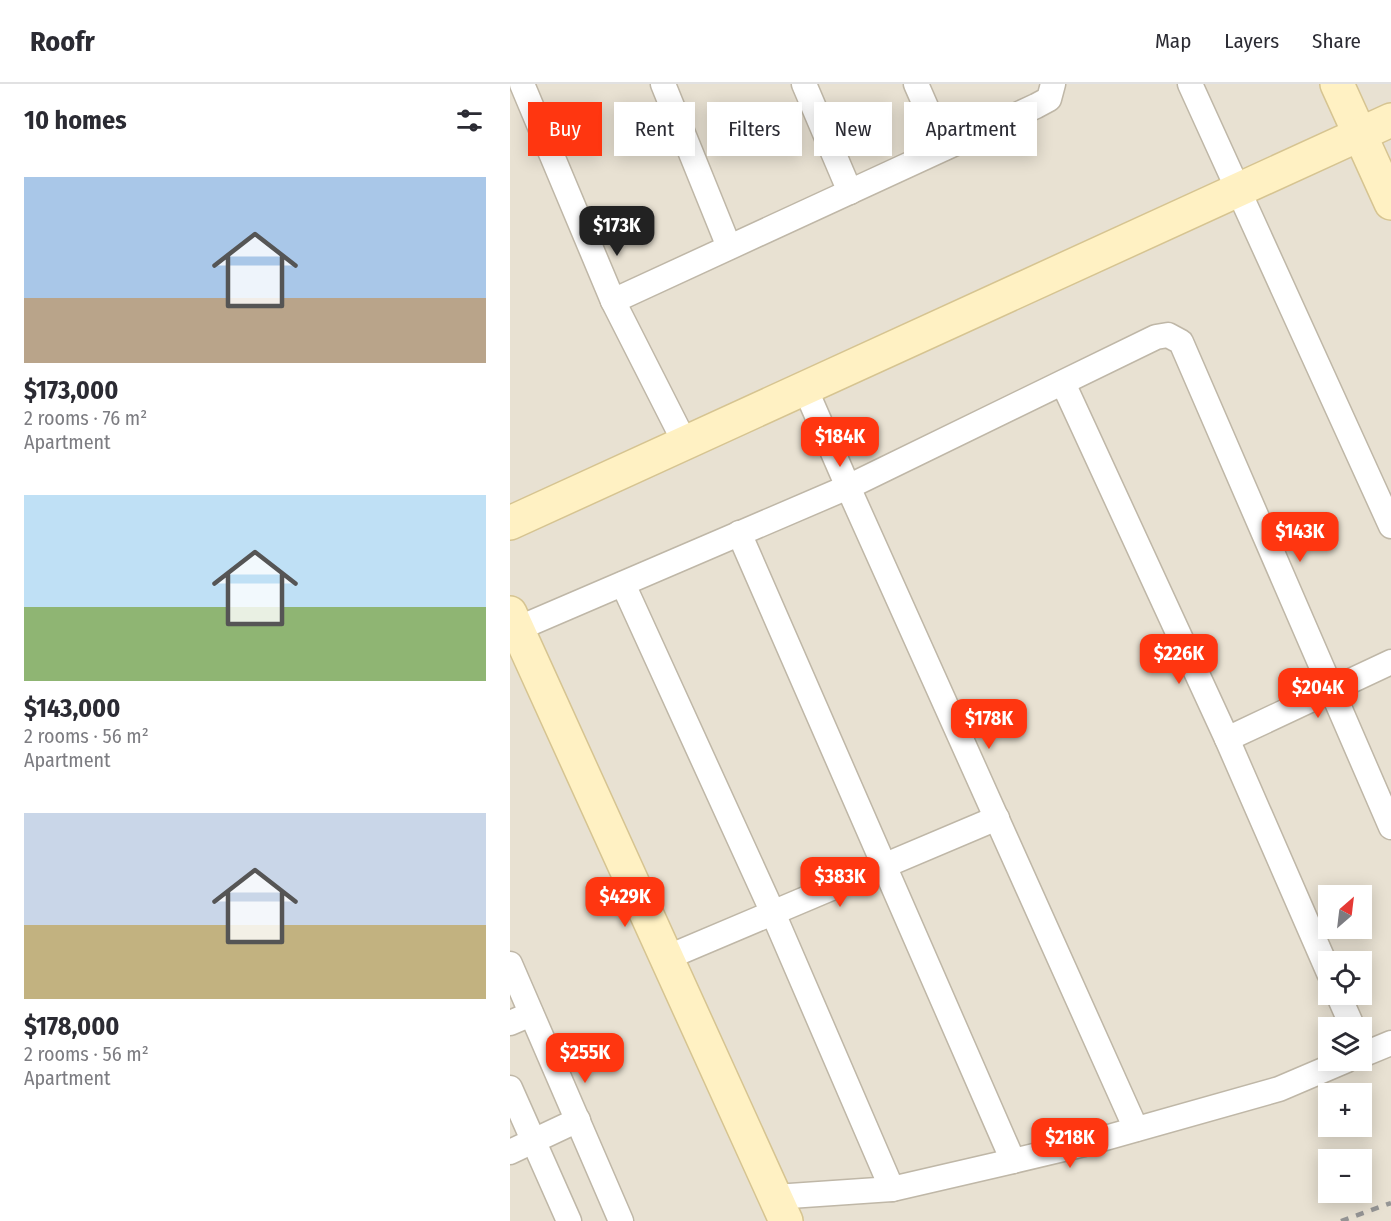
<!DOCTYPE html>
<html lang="en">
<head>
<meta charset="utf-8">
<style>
	body { margin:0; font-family:"Fira Sans Condensed",sans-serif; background:#f7f7f7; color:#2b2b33; height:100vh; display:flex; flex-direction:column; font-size:22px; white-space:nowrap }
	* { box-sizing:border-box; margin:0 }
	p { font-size:20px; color:#7c7c81 }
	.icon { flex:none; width:33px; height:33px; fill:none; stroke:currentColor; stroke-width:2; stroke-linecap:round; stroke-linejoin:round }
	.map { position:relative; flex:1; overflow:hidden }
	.panel { display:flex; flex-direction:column; background:#fff; width:510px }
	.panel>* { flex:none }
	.hud { position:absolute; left:18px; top:18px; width:570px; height:54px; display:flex; gap:12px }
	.needle { width:39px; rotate:28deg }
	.controls { position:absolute; left:808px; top:801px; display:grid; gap:12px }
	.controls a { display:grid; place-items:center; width:54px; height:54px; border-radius:0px; background:#fff; box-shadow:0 3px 15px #0003; font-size:30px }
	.price { position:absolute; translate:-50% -51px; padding:0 14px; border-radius:12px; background:#ff3610; color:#fff; font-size:20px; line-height:39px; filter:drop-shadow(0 2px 3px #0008) }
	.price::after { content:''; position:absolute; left:50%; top:36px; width:18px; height:14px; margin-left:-9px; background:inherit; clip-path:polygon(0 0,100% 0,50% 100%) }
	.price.selected { background:#222; color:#fff }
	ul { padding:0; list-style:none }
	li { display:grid; align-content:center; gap:12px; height:318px; padding:0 24px }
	li span { display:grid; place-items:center; height:186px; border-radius:0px; color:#555 }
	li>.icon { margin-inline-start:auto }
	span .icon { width:108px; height:108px; fill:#fffc; stroke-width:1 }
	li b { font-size:26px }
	h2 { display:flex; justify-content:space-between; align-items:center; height:72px; padding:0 24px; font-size:26px }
	.tag { padding:0 21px; border-radius:0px; background:#fff; box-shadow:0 3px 15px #0003; font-size:21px; line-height:54px }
	.tag.selected { background:#ff3610; color:#fff }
	header { display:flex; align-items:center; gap:36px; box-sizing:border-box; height:84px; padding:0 30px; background:#fff; border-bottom:2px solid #e1e1e2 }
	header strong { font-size:28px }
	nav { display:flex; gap:33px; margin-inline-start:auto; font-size:21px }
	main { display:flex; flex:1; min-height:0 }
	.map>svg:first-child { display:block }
</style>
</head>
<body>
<header>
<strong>Roofr</strong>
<nav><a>Map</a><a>Layers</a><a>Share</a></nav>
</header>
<main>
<section class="panel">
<h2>10 homes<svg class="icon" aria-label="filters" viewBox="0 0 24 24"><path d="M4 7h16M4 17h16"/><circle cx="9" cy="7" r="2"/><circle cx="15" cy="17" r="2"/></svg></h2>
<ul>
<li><span style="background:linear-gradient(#a9c7e8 65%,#b9a48a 0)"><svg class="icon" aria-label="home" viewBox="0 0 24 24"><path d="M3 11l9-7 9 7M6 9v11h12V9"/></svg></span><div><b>$173,000</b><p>2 rooms · 76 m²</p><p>Apartment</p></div></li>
<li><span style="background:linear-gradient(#bfe0f5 60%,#8fb573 0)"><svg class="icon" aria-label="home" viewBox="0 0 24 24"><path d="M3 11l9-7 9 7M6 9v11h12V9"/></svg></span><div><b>$143,000</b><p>2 rooms · 56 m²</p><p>Apartment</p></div></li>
<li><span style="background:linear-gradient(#c9d6e8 60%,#c2b280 0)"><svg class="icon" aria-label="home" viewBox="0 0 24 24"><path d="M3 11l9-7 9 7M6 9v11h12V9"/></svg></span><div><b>$178,000</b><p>2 rooms · 56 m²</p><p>Apartment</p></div></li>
</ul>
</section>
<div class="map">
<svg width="881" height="1137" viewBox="0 0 881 1137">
	<rect width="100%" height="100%" fill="#f3efe4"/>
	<!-- residential -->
	<path fill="#e8e1d2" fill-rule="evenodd" d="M0 0H881V1137H0ZM819 812H852V844H819ZM819 878H852V910H819ZM819 944H852V976H819ZM819 1010H852V1042H819ZM819 1076H852V1108H819Z"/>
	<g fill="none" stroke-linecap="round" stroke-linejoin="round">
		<!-- street casing -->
		<g stroke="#bfb7a7" stroke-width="27">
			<g id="street">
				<polyline points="12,0 103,217 175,359"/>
				<polyline points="153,0 219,163"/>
				<polyline points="294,0 340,108"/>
				<polyline points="406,0 434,64"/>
				<polyline points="680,0 881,442"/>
				<polyline points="103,217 526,22 539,15 543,0"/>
				<polyline points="553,299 717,655 819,889"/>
				<polyline points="295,304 338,403 626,1045"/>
				<polyline points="229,449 503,1077"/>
				<polyline points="113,500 263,829 382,1105"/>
				<polyline points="7,545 338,403 646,253 658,251 671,258 881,743"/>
				<polyline points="717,655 881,578"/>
				<polyline points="156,874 487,734"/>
				<polyline points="0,880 111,1137"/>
				<polyline points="828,910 843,944"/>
				<polyline points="0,939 21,930"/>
				<polyline points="852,971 881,959"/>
				<polyline points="0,1004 59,1137"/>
				<polyline points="0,1068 68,1036"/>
				<polyline points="265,1113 382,1105 503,1077 574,1060 769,1005 837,976"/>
			</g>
		</g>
		<!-- secondary casing -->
		<g stroke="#d6c491" stroke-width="36">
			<g id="secondary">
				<polyline points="827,0 881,119"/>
				<polyline points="0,439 881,36"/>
				<polyline points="0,529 276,1137"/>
			</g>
		</g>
		<!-- street -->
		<use href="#street" stroke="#fff" stroke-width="24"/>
		<!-- secondary -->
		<use href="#secondary" stroke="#fff1c3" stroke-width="33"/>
		<!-- rail -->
		<polyline stroke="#959595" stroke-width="4.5" stroke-dasharray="8 8" stroke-linecap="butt" points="831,1137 881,1119"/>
	</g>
</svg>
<div class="controls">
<a><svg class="needle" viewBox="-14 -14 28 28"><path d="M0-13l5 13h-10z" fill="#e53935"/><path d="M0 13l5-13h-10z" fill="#7c7c81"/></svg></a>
<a><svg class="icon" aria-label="locate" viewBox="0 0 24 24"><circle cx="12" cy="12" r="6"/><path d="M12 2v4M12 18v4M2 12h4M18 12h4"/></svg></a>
<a><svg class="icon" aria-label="layers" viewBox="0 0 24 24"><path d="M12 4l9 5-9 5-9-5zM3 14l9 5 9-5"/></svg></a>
<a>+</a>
<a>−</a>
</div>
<b class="price selected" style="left:107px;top:173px">$173K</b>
<b class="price" style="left:330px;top:384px">$184K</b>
<b class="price" style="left:790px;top:479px">$143K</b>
<b class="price" style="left:669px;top:601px">$226K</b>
<b class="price" style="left:808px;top:635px">$204K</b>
<b class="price" style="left:479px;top:666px">$178K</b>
<b class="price" style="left:330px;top:824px">$383K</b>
<b class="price" style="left:115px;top:844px">$429K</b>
<b class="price" style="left:75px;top:1000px">$255K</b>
<b class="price" style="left:560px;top:1085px">$218K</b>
<div class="hud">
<a class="tag selected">Buy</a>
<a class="tag">Rent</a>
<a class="tag">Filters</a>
<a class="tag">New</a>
<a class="tag">Apartment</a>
</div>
</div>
</main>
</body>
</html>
